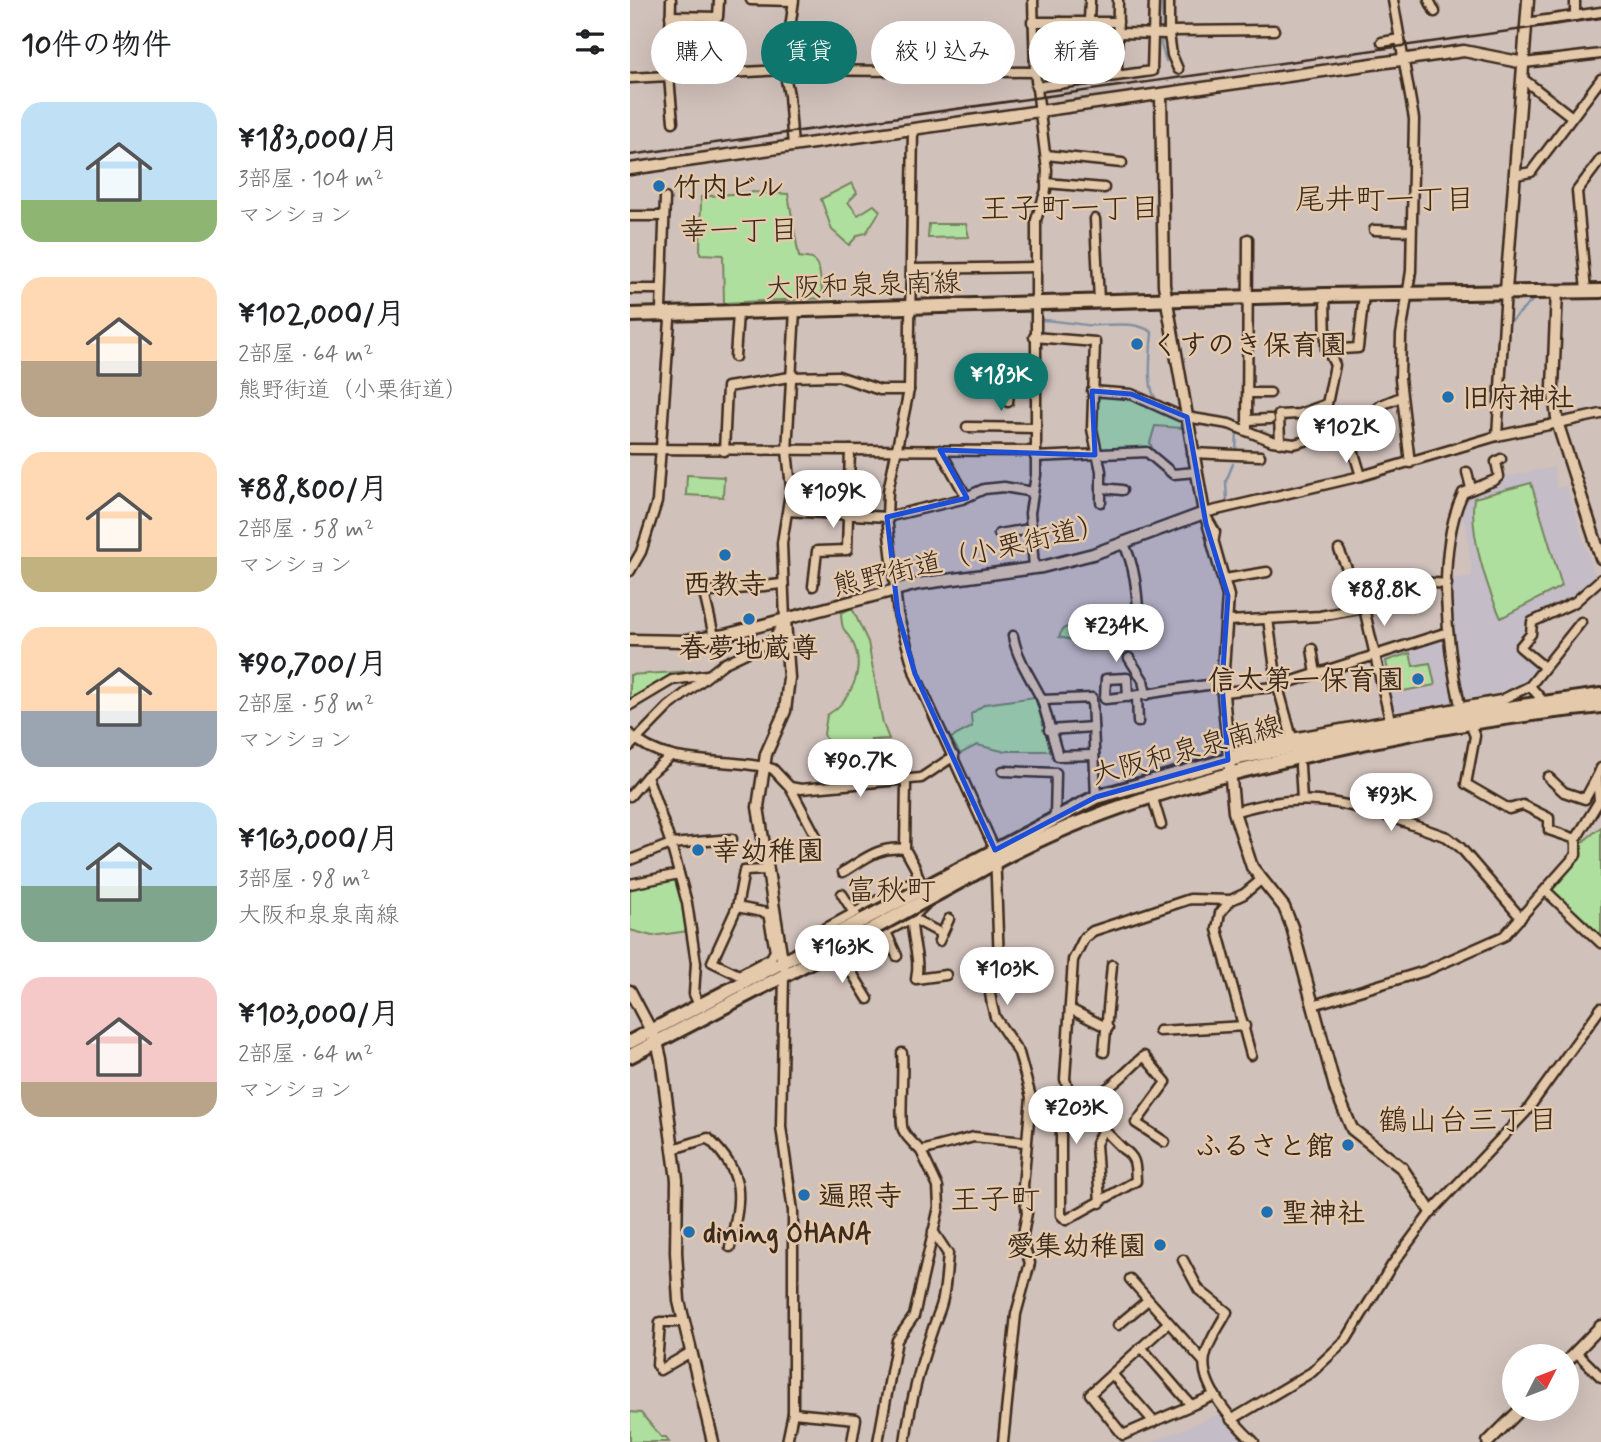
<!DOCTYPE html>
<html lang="ja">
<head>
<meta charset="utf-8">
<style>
	body { margin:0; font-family:Mynerve,"Klee One",sans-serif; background:#f2f2f2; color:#202124; height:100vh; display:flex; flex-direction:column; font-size:26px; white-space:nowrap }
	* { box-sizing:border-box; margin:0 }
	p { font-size:23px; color:#757577 }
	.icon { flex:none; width:38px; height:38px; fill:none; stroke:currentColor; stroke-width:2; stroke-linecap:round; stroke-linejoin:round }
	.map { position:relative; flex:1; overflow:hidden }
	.sheet { display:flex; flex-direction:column; background:#fff; width:630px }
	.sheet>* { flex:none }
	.guide { position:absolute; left:21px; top:21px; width:665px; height:63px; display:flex; gap:14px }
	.needle { width:46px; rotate:48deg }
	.controls { position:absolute; left:872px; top:1344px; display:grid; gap:14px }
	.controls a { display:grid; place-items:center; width:77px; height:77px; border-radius:50%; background:#fff; box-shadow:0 7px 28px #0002; font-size:35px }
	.price { position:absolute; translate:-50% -60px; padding:0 16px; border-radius:24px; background:#fff; color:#222; font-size:23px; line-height:46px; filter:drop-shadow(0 2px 4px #0008) }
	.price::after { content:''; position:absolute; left:50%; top:42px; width:21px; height:16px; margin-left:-10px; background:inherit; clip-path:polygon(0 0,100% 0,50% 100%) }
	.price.on { background:#0f766e; color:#fff }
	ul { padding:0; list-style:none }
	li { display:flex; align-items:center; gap:21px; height:175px; padding:0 21px }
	li span { display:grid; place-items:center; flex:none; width:196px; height:140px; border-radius:21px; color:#555 }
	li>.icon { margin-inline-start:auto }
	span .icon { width:84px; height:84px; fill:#fffc; stroke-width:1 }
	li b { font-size:30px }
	h2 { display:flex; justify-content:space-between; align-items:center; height:84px; padding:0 21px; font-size:30px }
	.pill { padding:0 24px; border-radius:32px; background:#fff; box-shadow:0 7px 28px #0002; font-size:24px; line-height:63px }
	.pill.on { background:#0f766e; color:#fff }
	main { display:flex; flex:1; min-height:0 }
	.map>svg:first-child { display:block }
</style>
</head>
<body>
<main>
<section class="sheet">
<h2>10件の物件<svg class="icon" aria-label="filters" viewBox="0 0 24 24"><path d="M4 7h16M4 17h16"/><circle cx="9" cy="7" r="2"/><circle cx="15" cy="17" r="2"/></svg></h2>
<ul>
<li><span style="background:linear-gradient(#bfe0f5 70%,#8fb573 0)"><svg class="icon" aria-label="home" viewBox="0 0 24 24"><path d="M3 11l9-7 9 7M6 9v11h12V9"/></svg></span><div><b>¥183,000/月</b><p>3部屋 · 104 m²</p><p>マンション</p></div></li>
<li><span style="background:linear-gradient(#ffd9b3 60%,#b9a48a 0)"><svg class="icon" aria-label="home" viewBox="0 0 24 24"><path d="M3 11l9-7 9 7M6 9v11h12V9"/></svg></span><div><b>¥102,000/月</b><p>2部屋 · 64 m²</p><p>熊野街道（小栗街道）</p></div></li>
<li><span style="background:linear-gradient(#ffd9b3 75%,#c2b280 0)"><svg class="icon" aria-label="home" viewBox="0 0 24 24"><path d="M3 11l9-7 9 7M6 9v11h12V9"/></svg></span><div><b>¥88,800/月</b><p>2部屋 · 58 m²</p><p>マンション</p></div></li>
<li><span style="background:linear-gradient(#ffd9b3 60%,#9aa5b1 0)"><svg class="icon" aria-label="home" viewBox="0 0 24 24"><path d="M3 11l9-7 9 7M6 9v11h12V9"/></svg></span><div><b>¥90,700/月</b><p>2部屋 · 58 m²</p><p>マンション</p></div></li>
<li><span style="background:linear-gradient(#bfe0f5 60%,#7fa58c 0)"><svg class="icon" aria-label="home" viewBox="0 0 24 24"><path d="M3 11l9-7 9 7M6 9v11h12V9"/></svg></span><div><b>¥163,000/月</b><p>3部屋 · 98 m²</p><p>大阪和泉泉南線</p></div></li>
<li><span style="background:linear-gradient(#f6c9c9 75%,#b9a48a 0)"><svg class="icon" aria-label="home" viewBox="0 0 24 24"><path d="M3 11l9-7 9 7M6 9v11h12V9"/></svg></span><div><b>¥103,000/月</b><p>2部屋 · 64 m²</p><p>マンション</p></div></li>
</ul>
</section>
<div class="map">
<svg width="971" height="1442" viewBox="0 0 971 1442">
	<rect width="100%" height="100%" fill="#d1c1bb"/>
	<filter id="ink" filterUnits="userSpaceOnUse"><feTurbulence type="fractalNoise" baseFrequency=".0143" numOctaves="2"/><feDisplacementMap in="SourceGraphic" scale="14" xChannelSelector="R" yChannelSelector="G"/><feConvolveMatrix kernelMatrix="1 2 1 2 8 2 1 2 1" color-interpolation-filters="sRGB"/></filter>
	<g filter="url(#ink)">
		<!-- built -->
		<g fill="#c4bcc6">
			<polygon points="924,467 926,488 936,486 966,579 944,601 901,621 899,633 888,647 911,666 898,680 866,694 833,699 822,632 820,580 842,576 836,523 829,514 834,497 845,489 867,484 872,477"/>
			<polygon points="814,637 826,701 762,712 748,658"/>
			<polygon points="588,1414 617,1442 523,1442"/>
		</g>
		<!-- green -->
		<g fill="#afdf9e" stroke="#75845e" stroke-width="2">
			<polygon points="222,183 227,193 218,202 228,215 244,205 250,211 236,233 228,235 219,245 202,230 191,199"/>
			<polygon points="121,192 158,194 169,257 183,259 189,268 193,298 94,303 93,255 70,254 71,197"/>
			<polygon points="299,224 336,224 339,237 298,238"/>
			<polygon points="468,392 501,396 551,419 552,428 525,426 520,443 525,454 469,452 464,418"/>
			<polygon points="57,475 94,477 93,497 56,495"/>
			<path d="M901 483 932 586 871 618C856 586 839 532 844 498Z"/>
			<path d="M222 608 238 642 253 724 259 739 241 740 242 751 202 754 194 734 197 715C220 702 236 670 223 643 215 628 212 634 211 613Z"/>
			<polygon points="443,624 481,626 490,651 429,637 433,629"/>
			<polygon points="780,653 783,666 800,663 805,685 768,692 760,682 756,661"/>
			<polygon points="62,671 63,676 41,679 0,703 0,675"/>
			<polygon points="405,697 421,751 372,751 347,745 330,754 321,738 342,727 341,714 355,704"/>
			<polygon points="971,827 971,938 919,889 952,848 950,844"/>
			<polygon points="44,877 47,879 59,931 22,936 0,930 0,888"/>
			<polygon points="0,1412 11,1413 31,1437 36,1437 39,1442 0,1442"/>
		</g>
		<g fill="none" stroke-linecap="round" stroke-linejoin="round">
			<!-- stream -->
			<g stroke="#8191a1" stroke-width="2.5">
				<polyline points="532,0 533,31"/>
				<polyline points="532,37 531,45 536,61"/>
				<path d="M412 320C427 321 441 323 456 325 479 327 501 319 522 332 521 348 515 391 528 401 534 405 543 408 549 411"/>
				<polyline points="878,324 905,298"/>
				<polyline points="606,453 607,430"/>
				<polyline points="597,504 596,481 603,464"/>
			</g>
			<!-- minor casing -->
			<g stroke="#3b2a1e" stroke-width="13">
				<g id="minor">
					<polyline points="41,0 39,77 43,122"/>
					<polyline points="121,0 163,1"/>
					<polyline points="403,0 405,72 417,170 416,190 406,220 406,475 400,513 404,568"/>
					<polyline points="763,0 784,119 781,271 771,335 770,379 780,463"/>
					<polyline points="799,0 805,12"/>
					<polyline points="945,0 945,16"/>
					<polyline points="40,16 88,17 89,0"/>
					<polyline points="402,22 488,22"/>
					<polyline points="896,23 971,12"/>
					<polyline points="539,31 644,30"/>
					<polyline points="488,33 539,34 539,0"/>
					<polyline points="539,34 542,55 548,69"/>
					<polyline points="752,42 770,39"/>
					<polyline points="894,63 971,54"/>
					<polyline points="487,75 488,0"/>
					<polyline points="0,78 154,70 405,72"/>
					<polyline points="893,79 942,117"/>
					<polyline points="456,80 460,0"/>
					<polyline points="430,84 431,22"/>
					<polyline points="406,87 522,71 524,0"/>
					<polyline points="283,129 279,390 258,491 257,517 268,614 285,674 365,850 369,963 359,987 362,1005 365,1017 389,1053 401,1097 393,1186 397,1213 392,1240 400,1263 386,1314 373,1442"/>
					<polyline points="163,146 159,95 154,70 164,0"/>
					<polyline points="416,155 492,163"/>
					<polyline points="886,175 901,172 971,79"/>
					<polyline points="416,183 474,188"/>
					<polyline points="0,216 34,216"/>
					<polyline points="465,219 469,301"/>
					<polyline points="744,230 781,231"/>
					<polyline points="283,269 406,267"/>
					<polyline points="0,289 31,289"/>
					<polyline points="956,291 947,191 971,159"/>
					<polyline points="404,337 465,342 462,429 471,471 471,502"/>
					<polyline points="696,350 728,348 734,294"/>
					<polyline points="105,357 108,313"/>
					<polyline points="369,383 404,384"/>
					<polyline points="462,391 501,394 550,416 599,424 642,441 664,444 717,430 729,424 751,405 771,397"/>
					<polyline points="619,393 640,393"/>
					<polyline points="378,402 380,384"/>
					<polyline points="618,420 640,419"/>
					<polyline points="337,427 405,428"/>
					<polyline points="717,430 731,476"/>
					<polyline points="617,431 618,239"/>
					<polyline points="867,436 876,290"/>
					<polyline points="650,443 649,415 669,414 697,404 705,365 696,347 695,295"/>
					<polyline points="0,449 404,451"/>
					<polyline points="310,450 336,496"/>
					<polyline points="94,451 97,387 160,377 208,376 250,390 279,390"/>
					<polyline points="562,453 630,456"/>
					<polyline points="405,457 517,452 543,474 566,472"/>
					<polyline points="837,472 841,488"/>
					<polyline points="160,479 219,488"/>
					<polyline points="472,488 492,490"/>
					<polyline points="158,511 257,517 332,499 354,489 374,487 403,492"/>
					<polyline points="574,513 731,476 867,436 971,414"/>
					<polyline points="574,513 585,532 583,543"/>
					<polyline points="574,513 583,543"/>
					<polyline points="369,534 400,529"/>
					<path d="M493 542C506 568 507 593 509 621"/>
					<polyline points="709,550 734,608 760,720"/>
					<polyline points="0,571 11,552 27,502 40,320 31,310 35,198"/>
					<polyline points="595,579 637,572"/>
					<polyline points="183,586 187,551 217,550 220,450"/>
					<polyline points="638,619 647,683 662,738"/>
					<polyline points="598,621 690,616 734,608 792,582 817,584"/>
					<polyline points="84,636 74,593 151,584"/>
					<path d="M383 636C387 659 401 678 412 700L462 698 466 797"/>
					<polyline points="682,649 686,674"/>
					<polyline points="499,658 513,680 516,695"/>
					<polyline points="914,667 890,647 901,634 902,622 945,602 971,579"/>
					<polyline points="900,686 951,622"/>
					<polyline points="593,692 644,687 818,632"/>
					<polyline points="507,696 508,722"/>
					<path d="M498 697 497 678 476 679 475 699C515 696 553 686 592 684"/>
					<polyline points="412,700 428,756 464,755"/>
					<polyline points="0,705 42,680 77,675"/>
					<path d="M831 710C817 648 805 553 833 493L865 480 869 476 866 462 871 459"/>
					<polyline points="839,722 845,736 836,784 879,809 893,805 919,818 919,830 946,839"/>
					<polyline points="419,730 463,727"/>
					<path d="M0 734C37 770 97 756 143 769L160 787 171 789 291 778 324 756"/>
					<polyline points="0,746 38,707 93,664 143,640 155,620 152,543 161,487 157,451 165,310"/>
					<polyline points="41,756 17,776 41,844 57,903 66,963 64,994 69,1005"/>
					<polyline points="600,758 611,750 662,738 871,700 900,686 913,701"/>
					<polyline points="670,766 672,800"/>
					<polyline points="373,771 426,773 425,818"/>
					<polyline points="918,777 934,792 955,799 967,777"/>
					<polyline points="160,787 186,836"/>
					<polyline points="522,795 531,825"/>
					<polyline points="0,796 17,776"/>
					<path d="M604 812C690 785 738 810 817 837L830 847 891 918"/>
					<polyline points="0,860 41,844 102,839"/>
					<polyline points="137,870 114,871 107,907 82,962 109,975 141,958 145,951 138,913"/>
					<path d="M213 872C235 859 248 846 275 849"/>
					<polyline points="0,884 49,874"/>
					<polyline points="916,891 971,943"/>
					<polyline points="212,894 224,913"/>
					<polyline points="601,900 590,913 587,929 621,1055"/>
					<polyline points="107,907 142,914"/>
					<path d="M282 918C281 939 291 959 286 979L316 975"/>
					<polyline points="282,918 312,934"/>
					<polyline points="256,932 267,956"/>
					<polyline points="309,941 319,919"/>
					<polyline points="169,952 174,940 289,878"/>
					<polyline points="195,952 204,959 282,918 295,905 286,869 275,849 276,781"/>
					<polyline points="211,955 238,999"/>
					<polyline points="154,974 151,1127 163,1211 163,1413 157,1442"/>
					<polyline points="683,1005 795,971 874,936 946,855 946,839 969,801 967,777 971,768"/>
					<polyline points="440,1009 478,1028"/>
					<polyline points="529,1031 615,1026"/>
					<polyline points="474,1052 482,965"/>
					<path d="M272 1053C274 1070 269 1122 273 1130 276 1137 285 1145 291 1151"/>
					<path d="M535 1142 506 1123 536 1082 514 1056C501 1067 489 1081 475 1090 455 1103 440 1108 431 1131V1215L436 1220 506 1181C505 1166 507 1158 493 1149L449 1105 439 1093 435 1079 443 960 454 938 463 931 560 899 601 900 614 894 632 879"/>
					<path d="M43 1149 78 1138C117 1176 111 1197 100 1247"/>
					<polyline points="470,1203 466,1144 473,1129"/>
					<path d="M553 1260 569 1290 597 1312C590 1326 578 1341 575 1357 569 1386 605 1424 624 1442"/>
					<polyline points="500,1279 574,1362"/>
					<polyline points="53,1322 30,1322 27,1365 30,1370 61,1352"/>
					<polyline points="538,1323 460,1394 493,1435 585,1395"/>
					<polyline points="488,1325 518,1300"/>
					<polyline points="511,1347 561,1405"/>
					<polyline points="946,1352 971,1377"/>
					<polyline points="482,1374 524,1422"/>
					<polyline points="163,1413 226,1419 222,1442"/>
					<polyline points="601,1420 682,1372 716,1340 762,1265 801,1212 896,1112 971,1008"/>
					<polyline points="248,1442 267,1340 284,1316 309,1207 308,1187 291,1151 344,1137 395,1142"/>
					<path d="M275 1442C281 1397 294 1351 310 1309 316 1293 316 1272 318 1254L303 1231"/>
				</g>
			</g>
			<!-- tertiary casing -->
			<g stroke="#3b2a1e" stroke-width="15">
				<g id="tertiary">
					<polyline points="0,169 834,51 894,63"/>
					<polyline points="876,290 898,0"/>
					<polyline points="927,291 923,387 928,425 971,558"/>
					<polyline points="583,543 598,596 592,684 604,812 622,867 654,907 662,927 706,1091 722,1129 772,1168 801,1212"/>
					<polyline points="0,640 54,641 95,635 288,584 412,567 463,554 574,513 534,285 531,94"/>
					<polyline points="153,966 128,807 136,754 155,711 159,678 155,620"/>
					<polyline points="0,991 27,1042 31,1059 47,1180 46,1252 49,1301 83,1442"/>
					<polyline points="936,1362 971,1326"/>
					<polyline points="858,1442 891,1409"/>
				</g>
			</g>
			<!-- primary casing -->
			<g stroke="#3b2a1e" stroke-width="18">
				<g id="primary">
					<polyline points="0,315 695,295 971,291"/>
					<polyline points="345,861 466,797 598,760 812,717 971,695"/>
					<path d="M351 870C450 813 562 781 674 756 772 733 870 716 971 706"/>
					<polyline points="0,1042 233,920"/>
					<polyline points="0,1056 239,931"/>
				</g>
			</g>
			<!-- minor -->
			<use href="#minor" stroke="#e4c9ab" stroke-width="8"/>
			<!-- tertiary -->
			<use href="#tertiary" stroke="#e4c9ab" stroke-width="10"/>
			<!-- primary -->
			<use href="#primary" stroke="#e4c9ab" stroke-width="12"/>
			<!-- rail -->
			<polyline stroke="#3b2a1e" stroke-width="2.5" points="0,155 971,18"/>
			<!-- primary-bridge casing -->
			<g stroke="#3b2a1e" stroke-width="18" stroke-linecap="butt">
				<g id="primary-bridge">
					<polyline points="233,920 345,861"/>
					<polyline points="239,931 351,870"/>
				</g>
			</g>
			<!-- primary-bridge -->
			<use href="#primary-bridge" stroke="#e4c9ab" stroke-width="12"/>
		</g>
	</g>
	<!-- marked area -->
	<path fill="#1d4ed8" fill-opacity="0.2" stroke="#1d4ed8" stroke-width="5" stroke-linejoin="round" d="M462 391 501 394 557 417 576 524 598 596 592 684 598 760 466 797 365 850 285 674 268 614 257 517 337 498 310 450 465 455Z"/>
	<!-- markers -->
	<g fill="#1f6fb2" stroke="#e4c9ab" stroke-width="2.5">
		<circle cx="29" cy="186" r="7"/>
		<circle cx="507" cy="344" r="7"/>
		<circle cx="818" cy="397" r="7"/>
		<circle cx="95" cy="555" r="7"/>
		<circle cx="119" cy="619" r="7"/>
		<circle cx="788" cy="679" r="7"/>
		<circle cx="68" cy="850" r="7"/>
		<circle cx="718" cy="1145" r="7"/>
		<circle cx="174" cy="1195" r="7"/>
		<circle cx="637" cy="1212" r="7"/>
		<circle cx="59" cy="1232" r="7"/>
		<circle cx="530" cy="1245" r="7"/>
	</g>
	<g text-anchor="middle" stroke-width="5" stroke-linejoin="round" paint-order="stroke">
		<!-- poi labels -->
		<g font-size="28" font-weight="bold" fill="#3b2a1e" stroke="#e4c9ab" text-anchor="start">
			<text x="43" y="196">竹内ビル</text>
			<text x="521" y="354">くすのき保育園</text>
			<text x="832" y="407">旧府神社</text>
			<text x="95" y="593" text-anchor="middle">西教寺</text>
			<text x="119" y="657" text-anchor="middle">春夢地蔵尊</text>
			<text x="774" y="689" text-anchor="end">信太第一保育園</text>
			<text x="82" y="860">幸幼稚園</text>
			<text x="704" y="1155" text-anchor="end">ふるさと館</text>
			<text x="188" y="1205">遍照寺</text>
			<text x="651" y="1222">聖神社</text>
			<text x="73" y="1242">dining OHANA</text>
			<text x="516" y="1255" text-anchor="end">愛集幼稚園</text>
		</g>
		<!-- street labels -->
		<g font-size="28" fill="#3b2a1e" stroke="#e4c9ab">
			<text transform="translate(233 284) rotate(-2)" y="10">大阪和泉泉南線</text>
			<text transform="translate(339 554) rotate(-13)" y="10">熊野街道（小栗街道）</text>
			<text transform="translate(556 749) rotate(-15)" y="10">大阪和泉泉南線</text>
		</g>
		<!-- neighbourhood labels -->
		<g font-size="30" fill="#3b2a1e" stroke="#e4c9ab">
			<text x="755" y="209">尾井町一丁目</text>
			<text x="440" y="218">王子町一丁目</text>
			<text x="109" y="240">幸一丁目</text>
			<text x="261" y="900">富秋町</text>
			<text x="838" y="1130">鶴山台三丁目</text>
			<text x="365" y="1209">王子町</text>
		</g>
	</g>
</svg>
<div class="controls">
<a><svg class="needle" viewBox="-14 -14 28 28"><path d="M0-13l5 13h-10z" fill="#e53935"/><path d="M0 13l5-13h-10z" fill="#757577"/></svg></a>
</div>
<b class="price on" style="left:371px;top:413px">¥183K</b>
<b class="price" style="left:716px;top:465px">¥102K</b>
<b class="price" style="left:203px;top:530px">¥109K</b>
<b class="price" style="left:754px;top:628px">¥88.8K</b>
<b class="price" style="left:486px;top:664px">¥234K</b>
<b class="price" style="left:230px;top:799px">¥90.7K</b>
<b class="price" style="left:761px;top:833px">¥93K</b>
<b class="price" style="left:212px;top:985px">¥163K</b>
<b class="price" style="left:377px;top:1007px">¥103K</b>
<b class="price" style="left:446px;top:1146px">¥203K</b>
<div class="guide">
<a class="pill">購入</a>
<a class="pill on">賃貸</a>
<a class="pill">絞り込み</a>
<a class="pill">新着</a>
</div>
</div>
</main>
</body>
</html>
